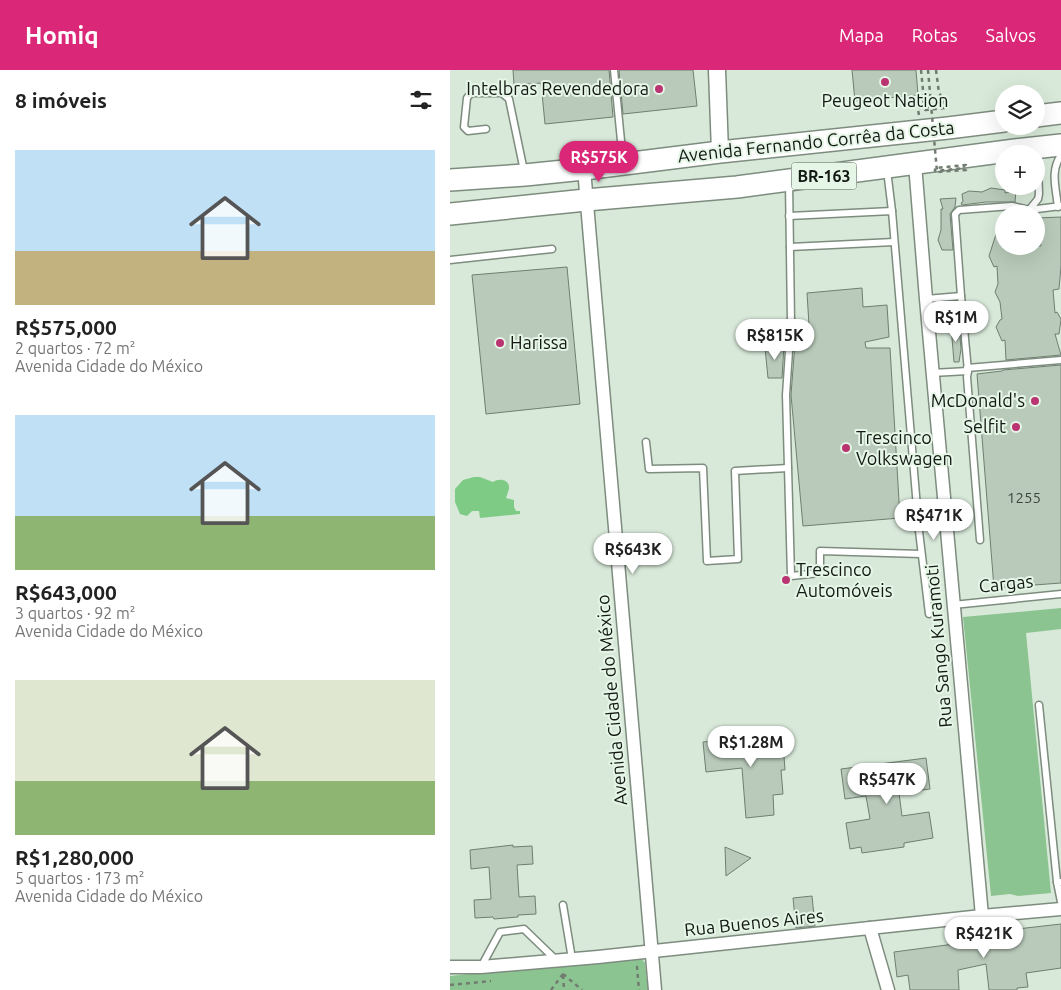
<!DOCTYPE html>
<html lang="pt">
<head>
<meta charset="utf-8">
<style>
	body { margin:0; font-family:Ubuntu,sans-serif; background:#f6f6f6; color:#222; height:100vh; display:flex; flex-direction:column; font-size:19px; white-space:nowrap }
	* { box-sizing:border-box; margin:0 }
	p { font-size:16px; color:#767676 }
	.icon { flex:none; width:28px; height:28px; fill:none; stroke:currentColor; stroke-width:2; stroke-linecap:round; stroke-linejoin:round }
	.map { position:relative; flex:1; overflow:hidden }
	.sheet { display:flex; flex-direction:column; background:#fff; width:450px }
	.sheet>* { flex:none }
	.fabs { position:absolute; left:545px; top:15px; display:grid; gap:10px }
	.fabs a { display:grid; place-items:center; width:50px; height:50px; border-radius:50%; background:#fff; box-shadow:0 5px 20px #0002; font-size:25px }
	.price { position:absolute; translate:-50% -42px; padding:0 11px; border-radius:18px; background:#fff; color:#222; font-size:16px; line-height:32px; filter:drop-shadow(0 1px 2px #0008) }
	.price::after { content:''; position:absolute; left:50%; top:30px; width:15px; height:11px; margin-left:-8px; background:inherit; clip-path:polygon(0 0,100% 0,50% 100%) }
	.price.selected { background:#db2777; color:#fff }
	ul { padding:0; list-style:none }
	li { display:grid; align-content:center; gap:10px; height:265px; padding:0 15px }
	li span { display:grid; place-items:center; height:155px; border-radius:0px; color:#555 }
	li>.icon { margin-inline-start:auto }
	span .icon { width:90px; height:90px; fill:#fffc; stroke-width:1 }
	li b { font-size:21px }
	h2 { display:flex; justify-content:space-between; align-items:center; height:60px; padding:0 15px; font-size:21px }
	header { display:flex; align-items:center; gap:30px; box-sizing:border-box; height:70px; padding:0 25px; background:#db2777; color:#fff }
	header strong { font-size:24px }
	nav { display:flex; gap:28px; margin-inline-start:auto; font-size:18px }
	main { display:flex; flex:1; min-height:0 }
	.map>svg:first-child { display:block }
</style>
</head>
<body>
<header>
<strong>Homiq</strong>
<nav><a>Mapa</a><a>Rotas</a><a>Salvos</a></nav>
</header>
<main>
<section class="sheet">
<h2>8 imóveis<svg class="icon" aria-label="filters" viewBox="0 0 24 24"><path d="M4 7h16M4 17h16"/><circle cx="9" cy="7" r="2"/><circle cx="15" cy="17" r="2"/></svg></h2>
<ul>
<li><span style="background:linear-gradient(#bfe0f5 65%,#c2b280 0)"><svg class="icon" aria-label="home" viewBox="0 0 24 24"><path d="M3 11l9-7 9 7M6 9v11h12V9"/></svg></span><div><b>R$575,000</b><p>2 quartos · 72 m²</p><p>Avenida Cidade do México</p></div></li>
<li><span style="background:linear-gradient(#bfe0f5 65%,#8fb573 0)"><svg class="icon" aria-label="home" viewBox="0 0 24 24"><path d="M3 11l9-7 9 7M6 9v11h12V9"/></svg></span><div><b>R$643,000</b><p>3 quartos · 92 m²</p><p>Avenida Cidade do México</p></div></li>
<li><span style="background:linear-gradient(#dfe7d0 65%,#8fb573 0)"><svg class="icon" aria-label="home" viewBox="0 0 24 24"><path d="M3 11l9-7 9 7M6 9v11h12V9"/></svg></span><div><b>R$1,280,000</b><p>5 quartos · 173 m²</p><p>Avenida Cidade do México</p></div></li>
</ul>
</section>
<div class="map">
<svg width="611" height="920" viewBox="0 0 611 920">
	<rect width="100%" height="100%" fill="#d8e9d9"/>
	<!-- green -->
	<g fill="#8cc491">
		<polygon points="611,538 611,559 576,563 601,823 568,826 560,824 541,826 513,547"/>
		<polygon points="186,887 192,889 195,893 198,920 0,920 0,906"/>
	</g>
	<!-- water -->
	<path fill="#7ecb86" d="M24 407H30L43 412C49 408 60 409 59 419 58 422 57 425 56 428L64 430V437L66 441H70V444L30 448 29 441H22L17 446 10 444 5 432V419L13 410Z"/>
	<!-- building -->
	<g fill="#b9caba" stroke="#6f7e70">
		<polygon points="63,0 159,0 163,47 95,54 91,13 64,15"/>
		<polygon points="169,0 243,0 247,36 173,44"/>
		<polygon points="402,0 466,0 468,25 405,31"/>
		<polygon points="541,118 555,120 555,123 566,120 565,132 536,132 512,135 511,133 513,132 512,124 519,121 532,122"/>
		<polygon points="506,128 505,137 500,144 503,180 492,180 488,170 491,160 491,139 493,139 490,129"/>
		<polygon points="611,147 611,196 609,219 603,220 605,243 607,242 611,249 609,264 605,264 611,285 556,290 555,270 552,271 546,257 550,250 552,249 550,232 545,222 548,214 547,196 544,197 539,186 549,155 554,156 552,176 591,176 587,148"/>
		<polygon points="117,197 130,334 36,344 22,205"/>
		<polygon points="412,218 413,237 437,235 439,267 415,272 416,278 440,278 450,448 353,456 341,325 345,273 360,271 357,223"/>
		<polygon points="509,255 511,279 509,292 504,292 501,256"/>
		<polygon points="334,275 332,308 318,308 315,278"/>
		<polygon points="611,295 611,513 544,518 527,304 552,301 553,300"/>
		<polygon points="293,662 293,667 321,664 323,674 333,673 335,700 331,700 333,724 323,725 324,745 296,748 292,698 256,702 253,672 278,670 277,663"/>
		<polygon points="476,688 480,719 449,723 452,746 479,742 483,768 454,773 454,777 412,783 411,777 400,779 396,753 420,749 416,726 395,729 391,699"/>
		<polygon points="63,775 63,777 82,776 83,794 67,795 69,827 85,826 86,844 68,845 68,847 44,849 43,847 25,848 24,830 41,829 39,797 21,799 20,780"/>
		<polygon points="275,777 301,788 276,806"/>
		<polygon points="362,826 365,856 346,858 343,828"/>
		<polygon points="611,854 611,898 576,903 578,917 567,918 567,920 539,920 536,894 508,900 509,920 460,920 458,905 447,907 444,882 512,873 511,869 541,863 541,862"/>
	</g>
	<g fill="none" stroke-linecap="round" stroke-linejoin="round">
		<!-- service casing -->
		<g stroke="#7d8c7e" stroke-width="9">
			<g id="service">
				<polyline points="164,0 173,91"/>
				<polyline points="36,59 18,61 14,57 17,28 21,23 52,23 59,29 74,101"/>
				<polyline points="437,100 442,141"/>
				<polyline points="339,112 341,252 336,325 341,506 370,503 370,481 471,484"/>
				<path d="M608 137C606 118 600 101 611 85"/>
				<polyline points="579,140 588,129 589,124 588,97 586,94"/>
				<polyline points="339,146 442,141 469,461 479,544"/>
				<polyline points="340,177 444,172"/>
				<polyline points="0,190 102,179"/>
				<polyline points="476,229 511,226"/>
				<polyline points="517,298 611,290"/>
				<polyline points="482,303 518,301"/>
				<polyline points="196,372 199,399 253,398 257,491 288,489 285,401 338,398"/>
				<polyline points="530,470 517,307 518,301 511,226 505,144 509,140 562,136 579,140 611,136"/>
				<polyline points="503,535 611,524"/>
				<polyline points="589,635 607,812"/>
				<polyline points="610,812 607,812 611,832"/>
				<polyline points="113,835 122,889"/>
				<polyline points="31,897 50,862 74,859 105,889"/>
			</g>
		</g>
		<!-- minor casing -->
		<g stroke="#7d8c7e" stroke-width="15">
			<g id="minor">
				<polyline points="465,94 476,229 532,846"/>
				<polyline points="134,99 205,920"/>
				<polyline points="420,858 438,920"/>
				<polyline points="0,897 31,897 148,887 532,846 611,839"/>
			</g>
		</g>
		<!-- tertiary casing -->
		<g stroke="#7d8c7e" stroke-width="19">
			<polyline id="tertiary" points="267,0 270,82"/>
		</g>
		<!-- trunk casing -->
		<g stroke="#7d8c7e" stroke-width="24">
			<g id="trunk">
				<polyline points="586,46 611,43"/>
				<polyline points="0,110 75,105 134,99 270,82 498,58 554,51"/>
				<polyline points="0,144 136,130 287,117 565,80 611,75"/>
			</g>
		</g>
		<!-- path -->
		<g stroke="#717c71" stroke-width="2.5" stroke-dasharray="4 4" stroke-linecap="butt">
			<polyline points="471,0 475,40 496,38"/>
			<polyline points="486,0 489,23 494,30 496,39"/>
			<polyline points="474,36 471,36 471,32 477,31 478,37 470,38 469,31 480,30"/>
			<polyline points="469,45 466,30 474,29"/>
			<polyline points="186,897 187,897 189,920"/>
			<polyline points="113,904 132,920"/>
			<polyline points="113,905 114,920"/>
			<polyline points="0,915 41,911"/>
			<polyline points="101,920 113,904"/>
		</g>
		<!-- service -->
		<use href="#service" stroke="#fff" stroke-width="6"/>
		<!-- minor -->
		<use href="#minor" stroke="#fff" stroke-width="12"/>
		<!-- tertiary -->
		<use href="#tertiary" stroke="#fff" stroke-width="16"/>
		<!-- trunk -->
		<use href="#trunk" stroke="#fff" stroke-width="21"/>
		<!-- path-bridge -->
		<polyline stroke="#717c71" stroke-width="2.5" stroke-dasharray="4 4" stroke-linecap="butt" points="478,0 487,102 516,100 516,95 485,98 485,101 514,98 514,96"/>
	</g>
	<!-- markers -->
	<g fill="#bb3472" stroke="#e5f6e6" stroke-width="2">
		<circle cx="435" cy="12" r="5"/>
		<circle cx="209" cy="19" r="5"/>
		<circle cx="50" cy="273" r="5"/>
		<circle cx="585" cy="331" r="5"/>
		<circle cx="566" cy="357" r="5"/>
		<circle cx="396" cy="378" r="5"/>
		<circle cx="336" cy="510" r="5"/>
	</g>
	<g text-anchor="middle" stroke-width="4" stroke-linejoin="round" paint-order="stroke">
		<!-- number labels -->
		<g font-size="15" fill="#3c443d">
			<text x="574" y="433">1255</text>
		</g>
		<!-- shield labels -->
		<rect fill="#e5f6e6" stroke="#525b52" stroke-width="1" x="341.5" y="92.5" width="65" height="27" rx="4"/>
		<g font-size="16" font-weight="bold" fill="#131813">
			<text x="374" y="112">BR-163</text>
		</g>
		<!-- poi labels -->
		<g font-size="18" fill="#131813" stroke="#e5f6e6" text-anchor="end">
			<text x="199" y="25">Intelbras Revendedora</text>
			<text x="435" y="37" text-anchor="middle">Peugeot Nation</text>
			<text x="60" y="279" text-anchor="start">Harissa</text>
			<text x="575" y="337">McDonald's</text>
			<text x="556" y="363">Selfit</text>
			<text x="406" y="374" text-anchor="start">Trescinco<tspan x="406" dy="21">Volkswagen</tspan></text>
			<text x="346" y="506" text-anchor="start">Trescinco<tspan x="346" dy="21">Automóveis</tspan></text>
		</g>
		<!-- street labels -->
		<g font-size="18" fill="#131813" stroke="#e5f6e6">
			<text transform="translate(366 72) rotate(-6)" y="6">Avenida Fernando Corrêa da Costa</text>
			<text transform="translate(556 514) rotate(-6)" y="6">Cargas</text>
			<text transform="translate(489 576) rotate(-95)" y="6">Rua Sango Kuramoti</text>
			<text transform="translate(162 630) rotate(-95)" y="6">Avenida Cidade do México</text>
			<text transform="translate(304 853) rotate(-6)" y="6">Rua Buenos Aires</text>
		</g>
	</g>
</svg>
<div class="fabs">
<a><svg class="icon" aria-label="layers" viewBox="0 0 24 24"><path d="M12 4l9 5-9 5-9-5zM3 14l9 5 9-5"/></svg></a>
<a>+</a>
<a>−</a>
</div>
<b class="price selected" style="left:149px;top:113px">R$575K</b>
<b class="price" style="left:506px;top:273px">R$1M</b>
<b class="price" style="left:325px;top:291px">R$815K</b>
<b class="price" style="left:484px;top:471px">R$471K</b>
<b class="price" style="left:183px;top:505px">R$643K</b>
<b class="price" style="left:301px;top:698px">R$1.28M</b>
<b class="price" style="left:437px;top:735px">R$547K</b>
<b class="price" style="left:534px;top:889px">R$421K</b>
</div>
</main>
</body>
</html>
